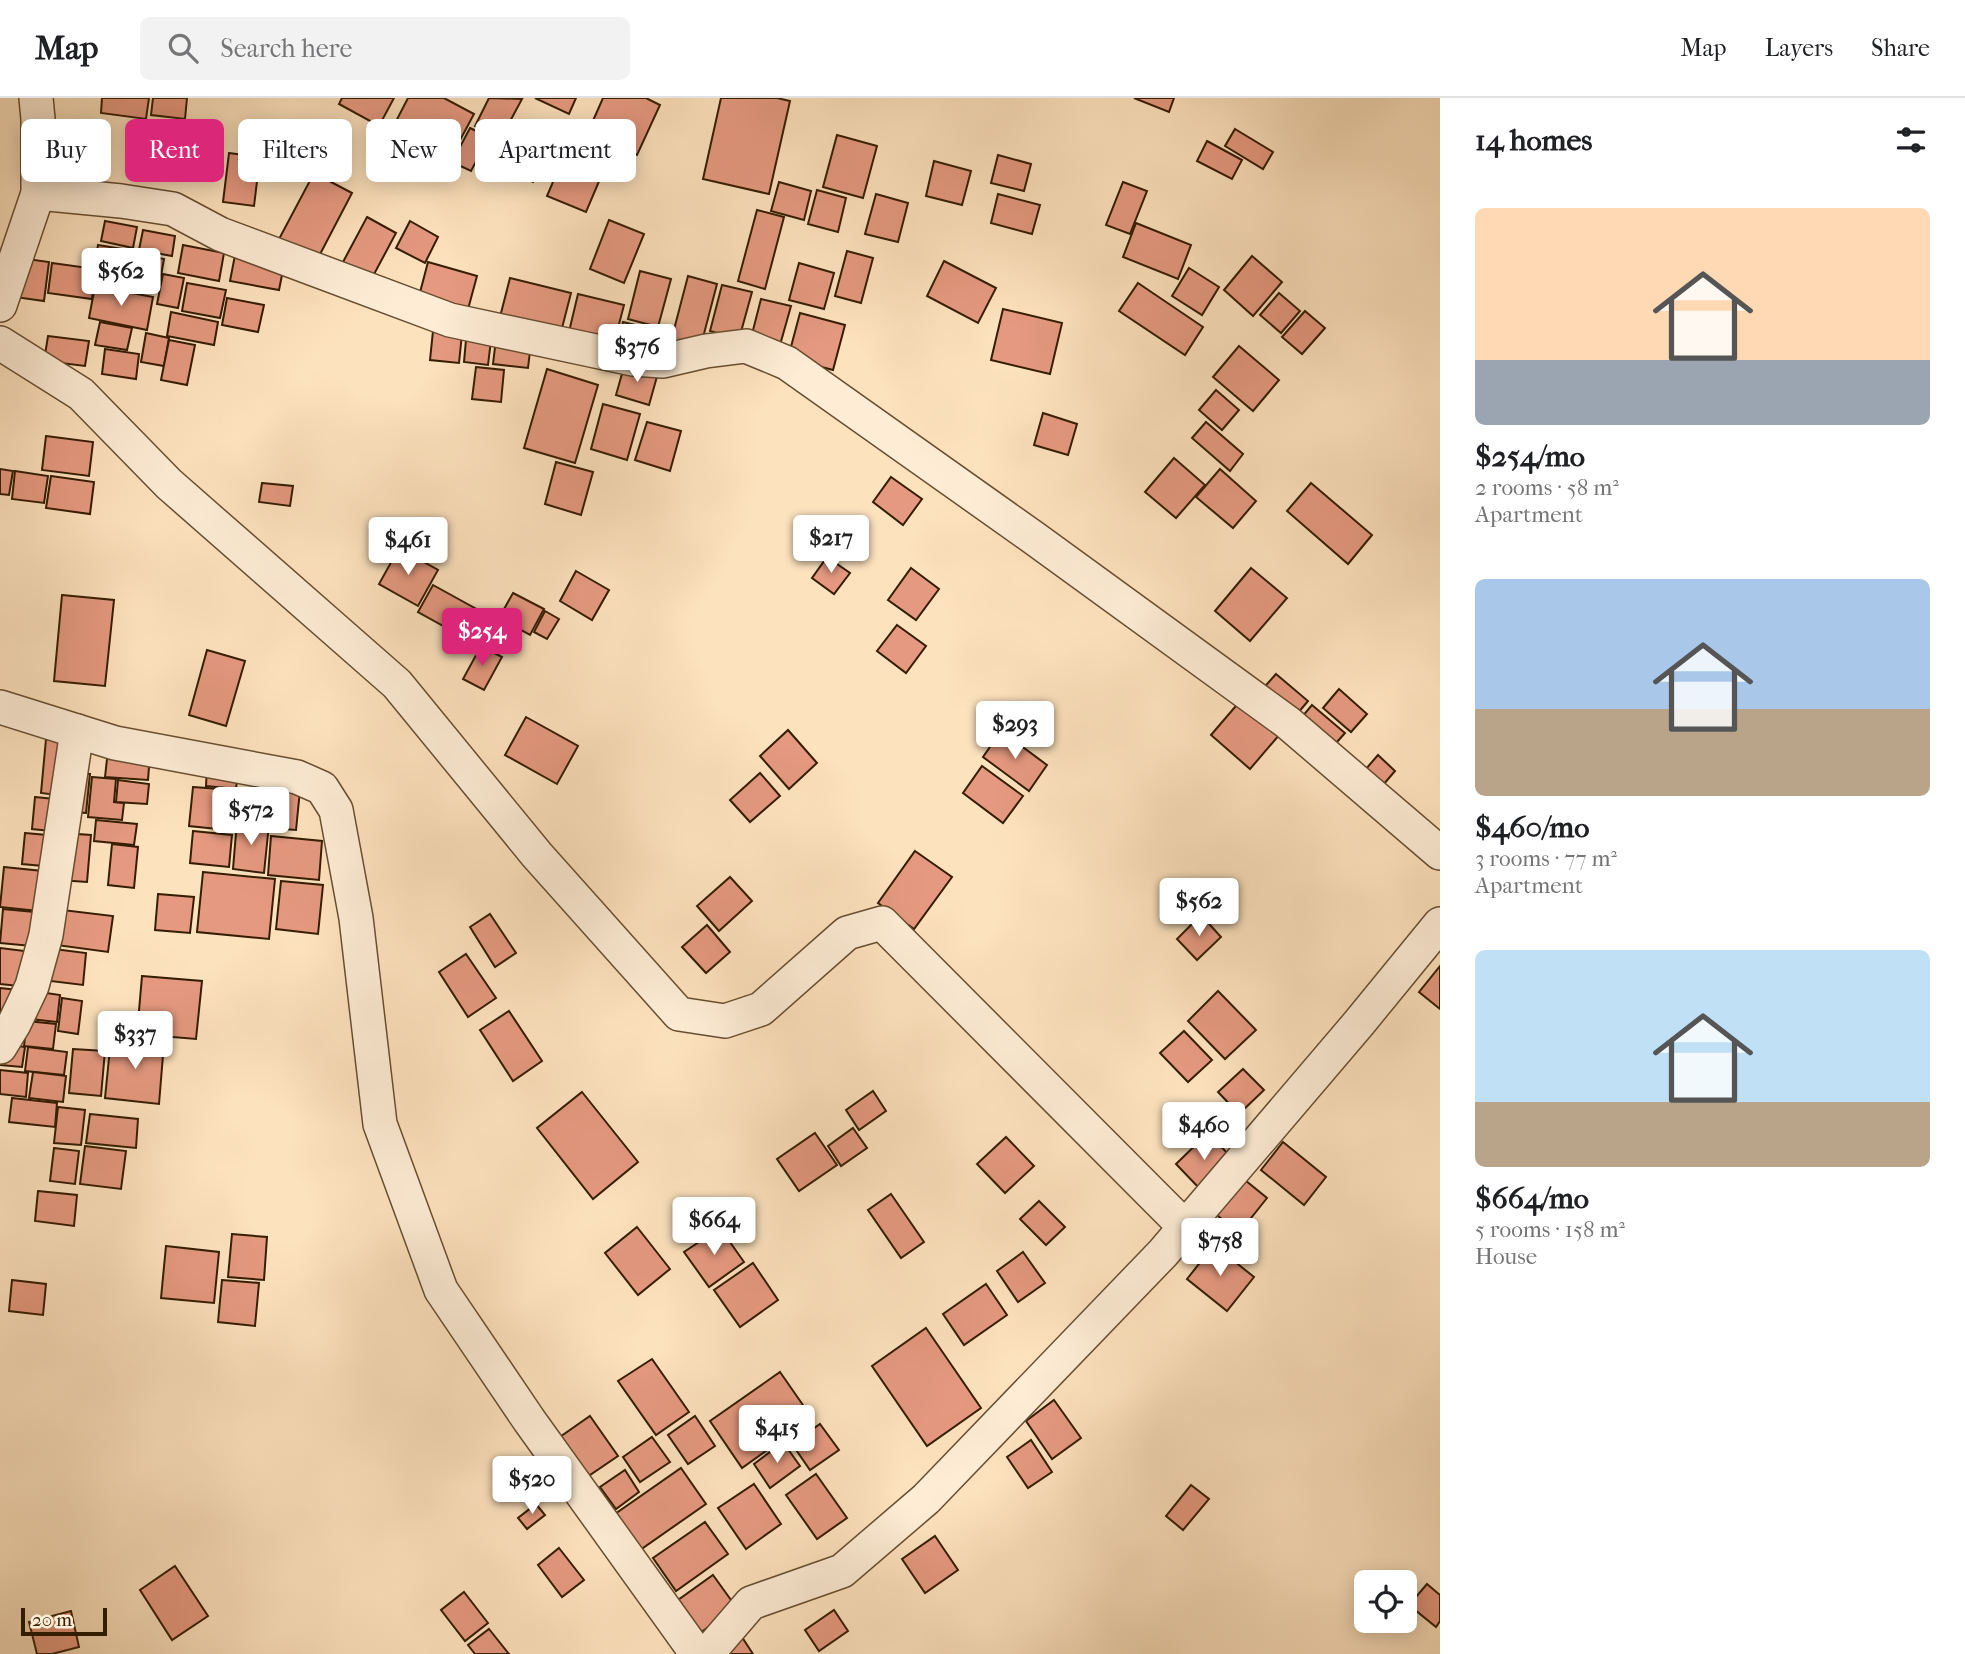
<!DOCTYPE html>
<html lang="en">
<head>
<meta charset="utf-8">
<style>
	body { margin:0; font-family:"IM FELL French Canon",serif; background:#f2f2f2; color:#202124; height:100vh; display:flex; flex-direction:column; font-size:26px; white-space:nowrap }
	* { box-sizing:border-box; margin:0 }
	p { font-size:23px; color:#757577 }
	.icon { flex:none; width:38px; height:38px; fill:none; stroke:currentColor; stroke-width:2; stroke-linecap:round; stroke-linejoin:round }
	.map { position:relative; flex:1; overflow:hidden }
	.details { display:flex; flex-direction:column; background:#fff; width:525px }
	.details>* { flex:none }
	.banner { position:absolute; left:21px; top:21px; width:665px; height:63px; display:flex; gap:14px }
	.controls { position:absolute; left:1354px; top:1472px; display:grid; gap:14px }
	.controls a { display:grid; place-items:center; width:63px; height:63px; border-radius:10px; background:#fff; box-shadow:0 4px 18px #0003; font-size:35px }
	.scale { position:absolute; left:21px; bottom:18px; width:86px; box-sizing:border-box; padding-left:7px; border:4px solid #351d00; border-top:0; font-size:19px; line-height:24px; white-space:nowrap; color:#351d00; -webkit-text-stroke:5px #feecd5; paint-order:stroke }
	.price { position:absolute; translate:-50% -60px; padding:0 16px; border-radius:7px; background:#fff; color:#222; font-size:23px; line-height:46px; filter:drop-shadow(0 2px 4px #0008) }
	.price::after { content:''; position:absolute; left:50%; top:42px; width:21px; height:16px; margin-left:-10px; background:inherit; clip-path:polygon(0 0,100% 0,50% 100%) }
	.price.active { background:#db2777; color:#fff }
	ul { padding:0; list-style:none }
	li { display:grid; align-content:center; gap:14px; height:371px; padding:0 35px }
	li span { display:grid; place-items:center; height:217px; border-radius:10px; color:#555 }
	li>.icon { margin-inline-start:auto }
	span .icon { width:126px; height:126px; fill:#fffc; stroke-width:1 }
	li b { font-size:30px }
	h2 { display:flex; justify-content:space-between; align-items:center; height:84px; padding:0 35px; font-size:30px }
	.chip { padding:0 24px; border-radius:10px; background:#fff; box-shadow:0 4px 18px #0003; font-size:24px; line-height:63px }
	.chip.active { background:#db2777; color:#fff }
	header { display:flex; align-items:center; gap:42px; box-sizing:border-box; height:98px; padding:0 35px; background:#fff; border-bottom:2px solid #e0e0e0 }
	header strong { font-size:33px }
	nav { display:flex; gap:38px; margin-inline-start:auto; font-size:24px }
	.search { width:490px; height:63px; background:#f2f2f2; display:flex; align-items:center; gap:18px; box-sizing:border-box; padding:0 24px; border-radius:10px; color:#757577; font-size:26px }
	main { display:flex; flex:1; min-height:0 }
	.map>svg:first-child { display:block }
</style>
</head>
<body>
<header>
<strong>Map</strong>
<div class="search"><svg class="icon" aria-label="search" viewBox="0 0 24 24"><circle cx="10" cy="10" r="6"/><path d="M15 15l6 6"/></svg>Search here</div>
<nav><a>Map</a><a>Layers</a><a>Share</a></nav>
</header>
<main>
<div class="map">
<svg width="1440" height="1556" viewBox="0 0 1440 1556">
	<rect width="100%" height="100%" fill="#fde2be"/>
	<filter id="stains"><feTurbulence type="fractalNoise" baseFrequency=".00286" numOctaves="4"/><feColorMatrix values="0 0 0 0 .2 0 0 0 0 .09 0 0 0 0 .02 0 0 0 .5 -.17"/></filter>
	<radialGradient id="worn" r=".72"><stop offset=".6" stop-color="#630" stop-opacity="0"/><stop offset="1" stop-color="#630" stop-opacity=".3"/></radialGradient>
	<!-- building -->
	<g fill="#e59980" stroke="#351d00" stroke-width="2">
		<polygon points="102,0 149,0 146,21 101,15"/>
		<polygon points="153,0 187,0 185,21 151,17"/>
		<polygon points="342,0 394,0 379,28 339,6"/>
		<polygon points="408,0 444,0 474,16 450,61 392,31"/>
		<polygon points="489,0 522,1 500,42 475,28"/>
		<polygon points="535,0 576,0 569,16"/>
		<polygon points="603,0 646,0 660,7 637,57 588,34"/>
		<polygon points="721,0 777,0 790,3 769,96 703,81"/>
		<polygon points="1134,0 1174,0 1169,14"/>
		<polygon points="470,30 489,39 471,73 452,64"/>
		<polygon points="1235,31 1273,54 1263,71 1225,48"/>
		<polygon points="837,37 877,48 863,100 823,89"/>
		<polygon points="593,40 633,58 622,81 583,63"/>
		<polygon points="1207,43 1242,62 1232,81 1197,63"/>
		<polygon points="504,44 543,64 533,84 493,64"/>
		<polygon points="49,52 96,58 91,96 44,90"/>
		<polygon points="229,55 260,59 254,108 223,104"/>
		<polygon points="998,57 1031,66 1024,93 991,85"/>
		<polygon points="564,58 603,74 586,114 547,98"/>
		<polygon points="934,63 971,73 962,107 926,98"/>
		<polygon points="314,75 352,95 317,162 279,141"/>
		<polygon points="779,84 811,93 804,122 771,113"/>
		<polygon points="1123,84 1147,93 1130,136 1106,127"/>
		<polygon points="817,92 846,100 838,134 808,126"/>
		<polygon points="876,96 908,105 898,144 865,136"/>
		<polygon points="998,96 1040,107 1032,136 991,125"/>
		<polygon points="757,112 784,119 765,191 738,183"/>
		<polygon points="367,119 396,135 372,180 343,164"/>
		<polygon points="609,122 644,136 624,185 590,171"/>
		<polygon points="105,123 137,129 133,150 101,143"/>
		<polygon points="410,123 438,139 425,165 396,150"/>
		<polygon points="1136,125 1191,147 1178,181 1123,159"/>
		<polygon points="143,132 175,138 172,158 139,152"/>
		<polygon points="98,147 129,152 124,175 94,169"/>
		<polygon points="183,147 224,155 219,183 178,175"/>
		<polygon points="236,152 285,162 279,192 230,183"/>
		<polygon points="847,153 873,160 861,205 835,198"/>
		<polygon points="134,155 164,161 160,183 129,176"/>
		<polygon points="1252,158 1282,184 1253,218 1224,192"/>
		<polygon points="20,160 49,164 44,203 15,199"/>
		<polygon points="944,163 996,190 978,225 927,198"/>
		<polygon points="428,164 477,178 467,215 418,202"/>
		<polygon points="52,165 96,171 92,201 48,195"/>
		<polygon points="799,165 834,175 824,211 789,202"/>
		<polygon points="1189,170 1219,189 1202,217 1172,198"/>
		<polygon points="640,173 671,181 658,229 628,221"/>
		<polygon points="110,174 148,182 146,195 107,187"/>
		<polygon points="163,176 184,180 178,210 157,206"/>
		<polygon points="688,178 717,186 700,251 671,243"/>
		<polygon points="510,180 571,195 561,234 500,219"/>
		<polygon points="187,185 226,192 220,220 182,213"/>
		<polygon points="1138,185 1203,229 1185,257 1119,213"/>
		<polygon points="722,187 752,194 739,241 710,233"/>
		<polygon points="95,188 153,199 147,232 89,220"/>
		<polygon points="1279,195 1300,213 1281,235 1260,217"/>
		<polygon points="578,196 624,207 612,253 567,242"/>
		<polygon points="227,200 264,207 258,234 222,227"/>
		<polygon points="761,201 791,208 780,247 751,240"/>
		<polygon points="1003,211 1062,225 1050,276 991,262"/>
		<polygon points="1305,213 1325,230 1302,256 1282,239"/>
		<polygon points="171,214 218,224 214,247 167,238"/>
		<polygon points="800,215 845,227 833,272 788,260"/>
		<polygon points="434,223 463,226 459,265 430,262"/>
		<polygon points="100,224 132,230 127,252 95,247"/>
		<polygon points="623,224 664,234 658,260 617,250"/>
		<polygon points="467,231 492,234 488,267 464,264"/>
		<polygon points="146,235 169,240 164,268 141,264"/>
		<polygon points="48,238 89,243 85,268 44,263"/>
		<polygon points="496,241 531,245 528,270 493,266"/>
		<polygon points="169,242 195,247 187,287 161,282"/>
		<polygon points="1239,248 1279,282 1253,313 1213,279"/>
		<polygon points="105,251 139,256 136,281 102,276"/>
		<polygon points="625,265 658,275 649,307 616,297"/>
		<polygon points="476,269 504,272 501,304 472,301"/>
		<polygon points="547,271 598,287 575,365 524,350"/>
		<polygon points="1216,292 1239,312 1222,332 1199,312"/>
		<polygon points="603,306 640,316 627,362 591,351"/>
		<polygon points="1043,315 1077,326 1068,357 1034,347"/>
		<polygon points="647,324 681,333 670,373 635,362"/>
		<polygon points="1206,324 1243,356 1230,373 1192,340"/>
		<polygon points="46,338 93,344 89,378 42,372"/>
		<polygon points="1174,360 1205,387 1176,420 1145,394"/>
		<polygon points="556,364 593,374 581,417 545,406"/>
		<polygon points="0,371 13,373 9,397 0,396"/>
		<polygon points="1220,371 1256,403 1233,430 1196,399"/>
		<polygon points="15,373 48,378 44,405 12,401"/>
		<polygon points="51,378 94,384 90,416 46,410"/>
		<polygon points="891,379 922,401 903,427 873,404"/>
		<polygon points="262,385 293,388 290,408 259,404"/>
		<polygon points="1311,385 1372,437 1348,466 1287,413"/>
		<polygon points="399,450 438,472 418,508 379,486"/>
		<polygon points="827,459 850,475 834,496 812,480"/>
		<polygon points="911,470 939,491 916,522 888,502"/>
		<polygon points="1251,470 1287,500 1250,543 1215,513"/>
		<polygon points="576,473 609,492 592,522 560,503"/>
		<polygon points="433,487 489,518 474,545 418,514"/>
		<polygon points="513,495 544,511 530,537 499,520"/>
		<polygon points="62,497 114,502 105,588 54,583"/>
		<polygon points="545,513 559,521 547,541 534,534"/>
		<polygon points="494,517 512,527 496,554 479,544"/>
		<polygon points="897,527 926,548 906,575 877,553"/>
		<polygon points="481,548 502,559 484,592 463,581"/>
		<polygon points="207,552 245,563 226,628 189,617"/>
		<polygon points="1276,576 1308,603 1292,622 1260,594"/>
		<polygon points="1339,591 1367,616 1351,634 1323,610"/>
		<polygon points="1241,602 1280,636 1250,671 1211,637"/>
		<polygon points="1312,607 1345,635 1328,654 1295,627"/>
		<polygon points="526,619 578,648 557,686 505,657"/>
		<polygon points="788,632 817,665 789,691 760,658"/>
		<polygon points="1001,633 1047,667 1029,693 983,659"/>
		<polygon points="46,641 70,644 64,698 41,695"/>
		<polygon points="108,652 150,656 148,682 105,679"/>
		<polygon points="1378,657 1395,673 1377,694 1359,679"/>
		<polygon points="982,668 1023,698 1003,725 963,695"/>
		<polygon points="207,669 238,672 236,691 206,688"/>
		<polygon points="74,675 90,676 86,715 70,714"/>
		<polygon points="760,675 780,698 750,724 730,702"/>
		<polygon points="92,679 116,681 114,704 124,705 122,722 88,719"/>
		<polygon points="118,682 149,686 147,706 116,704"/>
		<polygon points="193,689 220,691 217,731 189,728"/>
		<polygon points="276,690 300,692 296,732 272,730"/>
		<polygon points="241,694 273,697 271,721 238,718"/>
		<polygon points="35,699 64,702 61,734 32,731"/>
		<polygon points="96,722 137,726 134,747 94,743"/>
		<polygon points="237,723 269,726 264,775 233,771"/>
		<polygon points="193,733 232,737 229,769 190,765"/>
		<polygon points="25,735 58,738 54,769 22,766"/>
		<polygon points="63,735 91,737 87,784 59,782"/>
		<polygon points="271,738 322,743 319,782 268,777"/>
		<polygon points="112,746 138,749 134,790 108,787"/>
		<polygon points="915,753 952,779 914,831 878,805"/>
		<polygon points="4,769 52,774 48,814 0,809"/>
		<polygon points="203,774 275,781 269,841 197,834"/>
		<polygon points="730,779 752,803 719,833 697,808"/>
		<polygon points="281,783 323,787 318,836 276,831"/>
		<polygon points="158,796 194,799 190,835 155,832"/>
		<polygon points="3,811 45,815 42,849 0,845"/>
		<polygon points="54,811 113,818 108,854 49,846"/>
		<polygon points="490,816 516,855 495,869 470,829"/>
		<polygon points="1201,817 1221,839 1197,862 1177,841"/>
		<polygon points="707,827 730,854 706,875 682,849"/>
		<polygon points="0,850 33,854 28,889 0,886"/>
		<polygon points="46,850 86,855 83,887 42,882"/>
		<polygon points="466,856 496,900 468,919 439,874"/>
		<polygon points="1440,868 1440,911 1419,894"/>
		<polygon points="142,878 202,883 196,941 137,936"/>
		<polygon points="0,890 28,893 0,923"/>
		<polygon points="33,893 60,897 57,924 30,921"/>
		<polygon points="1218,893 1256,932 1225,961 1188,923"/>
		<polygon points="62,900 82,903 78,936 58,933"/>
		<polygon points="509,913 542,963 513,983 480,932"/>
		<polygon points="27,923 56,926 53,951 24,948"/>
		<polygon points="1184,933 1212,962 1188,984 1160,955"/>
		<polygon points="111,940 164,945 159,1006 105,1000"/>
		<polygon points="2,946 25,949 22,969 0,967"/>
		<polygon points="28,949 67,954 64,977 25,973"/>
		<polygon points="73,951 105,953 101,998 69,995"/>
		<polygon points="1243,971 1264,992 1239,1016 1218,994"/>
		<polygon points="0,972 28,975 26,999 0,996"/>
		<polygon points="33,974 66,978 63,1004 29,1000"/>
		<polygon points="873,993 886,1013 859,1032 846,1012"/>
		<polygon points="582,994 638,1064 593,1101 537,1030"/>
		<polygon points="12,1000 57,1005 55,1029 9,1024"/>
		<polygon points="58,1009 85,1012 81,1047 54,1045"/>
		<polygon points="90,1016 138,1021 136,1050 86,1045"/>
		<polygon points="853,1030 867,1050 841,1068 828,1048"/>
		<polygon points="815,1035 837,1067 799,1093 777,1061"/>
		<polygon points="1208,1035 1233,1061 1201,1092 1176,1066"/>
		<polygon points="1006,1039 1034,1068 1005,1095 977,1066"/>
		<polygon points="1283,1044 1326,1079 1304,1107 1261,1072"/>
		<polygon points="85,1048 126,1053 121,1091 80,1086"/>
		<polygon points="54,1050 79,1053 75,1086 50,1083"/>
		<polygon points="1240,1078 1267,1100 1239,1135 1212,1113"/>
		<polygon points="38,1093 77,1097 74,1128 35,1123"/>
		<polygon points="891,1096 924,1144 901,1160 868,1112"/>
		<polygon points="1039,1103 1065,1129 1046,1147 1020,1121"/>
		<polygon points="637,1129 670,1171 638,1197 605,1155"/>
		<polygon points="720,1130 744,1164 709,1189 684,1154"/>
		<polygon points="232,1136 267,1139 264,1182 228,1179"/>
		<polygon points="1214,1147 1254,1179 1227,1213 1187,1181"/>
		<polygon points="166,1148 219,1154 214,1205 161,1200"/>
		<polygon points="1023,1154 1045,1185 1018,1204 997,1173"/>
		<polygon points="753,1165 778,1202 740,1229 714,1192"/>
		<polygon points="12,1182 46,1186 43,1217 9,1213"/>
		<polygon points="222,1182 259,1185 255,1228 218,1224"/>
		<polygon points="986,1186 1007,1217 964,1247 943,1216"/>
		<polygon points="926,1230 981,1310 927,1348 872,1268"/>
		<polygon points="652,1261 689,1314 656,1337 618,1283"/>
		<polygon points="780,1274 812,1320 742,1370 710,1323"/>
		<polygon points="1054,1302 1081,1340 1052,1361 1026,1323"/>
		<polygon points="590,1318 618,1358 584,1381 557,1341"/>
		<polygon points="695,1318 715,1348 688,1366 668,1337"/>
		<polygon points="820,1326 839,1352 810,1372 792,1346"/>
		<polygon points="652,1339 670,1364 640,1384 623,1359"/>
		<polygon points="1031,1342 1052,1374 1028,1390 1007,1359"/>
		<polygon points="783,1344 800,1368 770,1390 754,1366"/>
		<polygon points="681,1370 706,1406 640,1452 615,1416"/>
		<polygon points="625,1372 639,1394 616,1411 600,1389"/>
		<polygon points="816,1376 847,1420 817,1441 786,1397"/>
		<polygon points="754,1386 781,1426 746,1451 718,1410"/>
		<polygon points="1191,1387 1209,1401 1183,1432 1166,1418"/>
		<polygon points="536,1406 545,1417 527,1431 518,1420"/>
		<polygon points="705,1424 728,1456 676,1493 653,1460"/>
		<polygon points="935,1438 958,1472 925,1495 902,1461"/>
		<polygon points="559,1450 584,1482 562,1499 538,1467"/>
		<polygon points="175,1468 208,1518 172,1542 140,1492"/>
		<polygon points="713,1477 736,1509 700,1535 678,1502"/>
		<polygon points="1427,1486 1440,1497 1440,1523 1436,1529 1409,1507"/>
		<polygon points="464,1494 488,1525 465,1543 441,1512"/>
		<polygon points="834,1512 848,1533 819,1553 805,1532"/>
		<polygon points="71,1513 79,1549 52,1556 37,1556 29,1524"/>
		<polygon points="489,1531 509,1556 475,1556 468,1547"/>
		<polygon points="740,1536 753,1556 723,1556"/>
	</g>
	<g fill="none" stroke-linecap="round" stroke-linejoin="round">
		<!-- minor casing -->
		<g stroke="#674e30" stroke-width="36">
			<g id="minor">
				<polyline points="38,95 121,103 173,111 220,136 450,222 633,261 663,263 706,253 746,248 787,265 1034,440 1287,624 1440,755"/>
				<polyline points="0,207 38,95 38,21 36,0"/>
				<polyline points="0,245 81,296 169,386 397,586 537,757 679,916 725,923 761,911 847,835 882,825 1185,1129"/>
				<polyline points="0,609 115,645 297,679 322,690 336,712 356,820 380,1026 441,1192 529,1322 697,1556"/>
				<polyline points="0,949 14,926 32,888 46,837 77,633"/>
				<polyline points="707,1556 751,1505 842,1473 926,1401 1163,1155 1359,925 1440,826"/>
			</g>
		</g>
		<!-- minor -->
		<use href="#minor" stroke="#feecd5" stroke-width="33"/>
	</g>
	<rect width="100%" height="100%" filter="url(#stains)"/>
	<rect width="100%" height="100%" fill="url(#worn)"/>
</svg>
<div class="controls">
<a><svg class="icon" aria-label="locate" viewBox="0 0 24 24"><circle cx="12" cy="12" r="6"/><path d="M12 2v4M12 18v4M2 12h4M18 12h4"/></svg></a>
</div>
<div class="scale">20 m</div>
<b class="price" style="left:121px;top:210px">$562</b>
<b class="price" style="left:637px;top:286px">$376</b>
<b class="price" style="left:831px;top:477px">$217</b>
<b class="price" style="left:408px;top:479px">$461</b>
<b class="price active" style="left:482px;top:570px">$254</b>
<b class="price" style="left:1015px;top:663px">$293</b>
<b class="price" style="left:251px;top:749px">$572</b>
<b class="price" style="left:1199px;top:840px">$562</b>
<b class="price" style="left:135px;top:973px">$337</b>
<b class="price" style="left:1204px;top:1064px">$460</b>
<b class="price" style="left:714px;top:1159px">$664</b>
<b class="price" style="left:1220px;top:1180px">$758</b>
<b class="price" style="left:777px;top:1367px">$415</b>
<b class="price" style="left:532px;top:1418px">$520</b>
<div class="banner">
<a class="chip">Buy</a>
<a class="chip active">Rent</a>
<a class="chip">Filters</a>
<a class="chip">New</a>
<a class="chip">Apartment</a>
</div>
</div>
<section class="details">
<h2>14 homes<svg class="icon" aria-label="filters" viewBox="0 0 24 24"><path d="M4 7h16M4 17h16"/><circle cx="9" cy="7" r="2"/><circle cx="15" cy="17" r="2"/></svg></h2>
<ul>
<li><span style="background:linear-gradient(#ffd9b3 70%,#9aa5b1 0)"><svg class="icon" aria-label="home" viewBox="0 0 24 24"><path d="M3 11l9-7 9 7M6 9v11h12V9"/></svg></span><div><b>$254/mo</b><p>2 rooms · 58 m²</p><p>Apartment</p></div></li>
<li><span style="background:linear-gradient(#a9c7e8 60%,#b9a48a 0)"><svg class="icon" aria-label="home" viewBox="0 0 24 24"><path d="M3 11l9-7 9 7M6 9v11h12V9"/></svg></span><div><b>$460/mo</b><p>3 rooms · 77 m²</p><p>Apartment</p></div></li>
<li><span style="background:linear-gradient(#bfe0f5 70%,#b9a48a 0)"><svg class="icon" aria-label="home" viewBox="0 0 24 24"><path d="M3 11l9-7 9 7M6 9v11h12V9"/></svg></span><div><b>$664/mo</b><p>5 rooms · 158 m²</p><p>House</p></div></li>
</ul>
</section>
</main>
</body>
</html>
